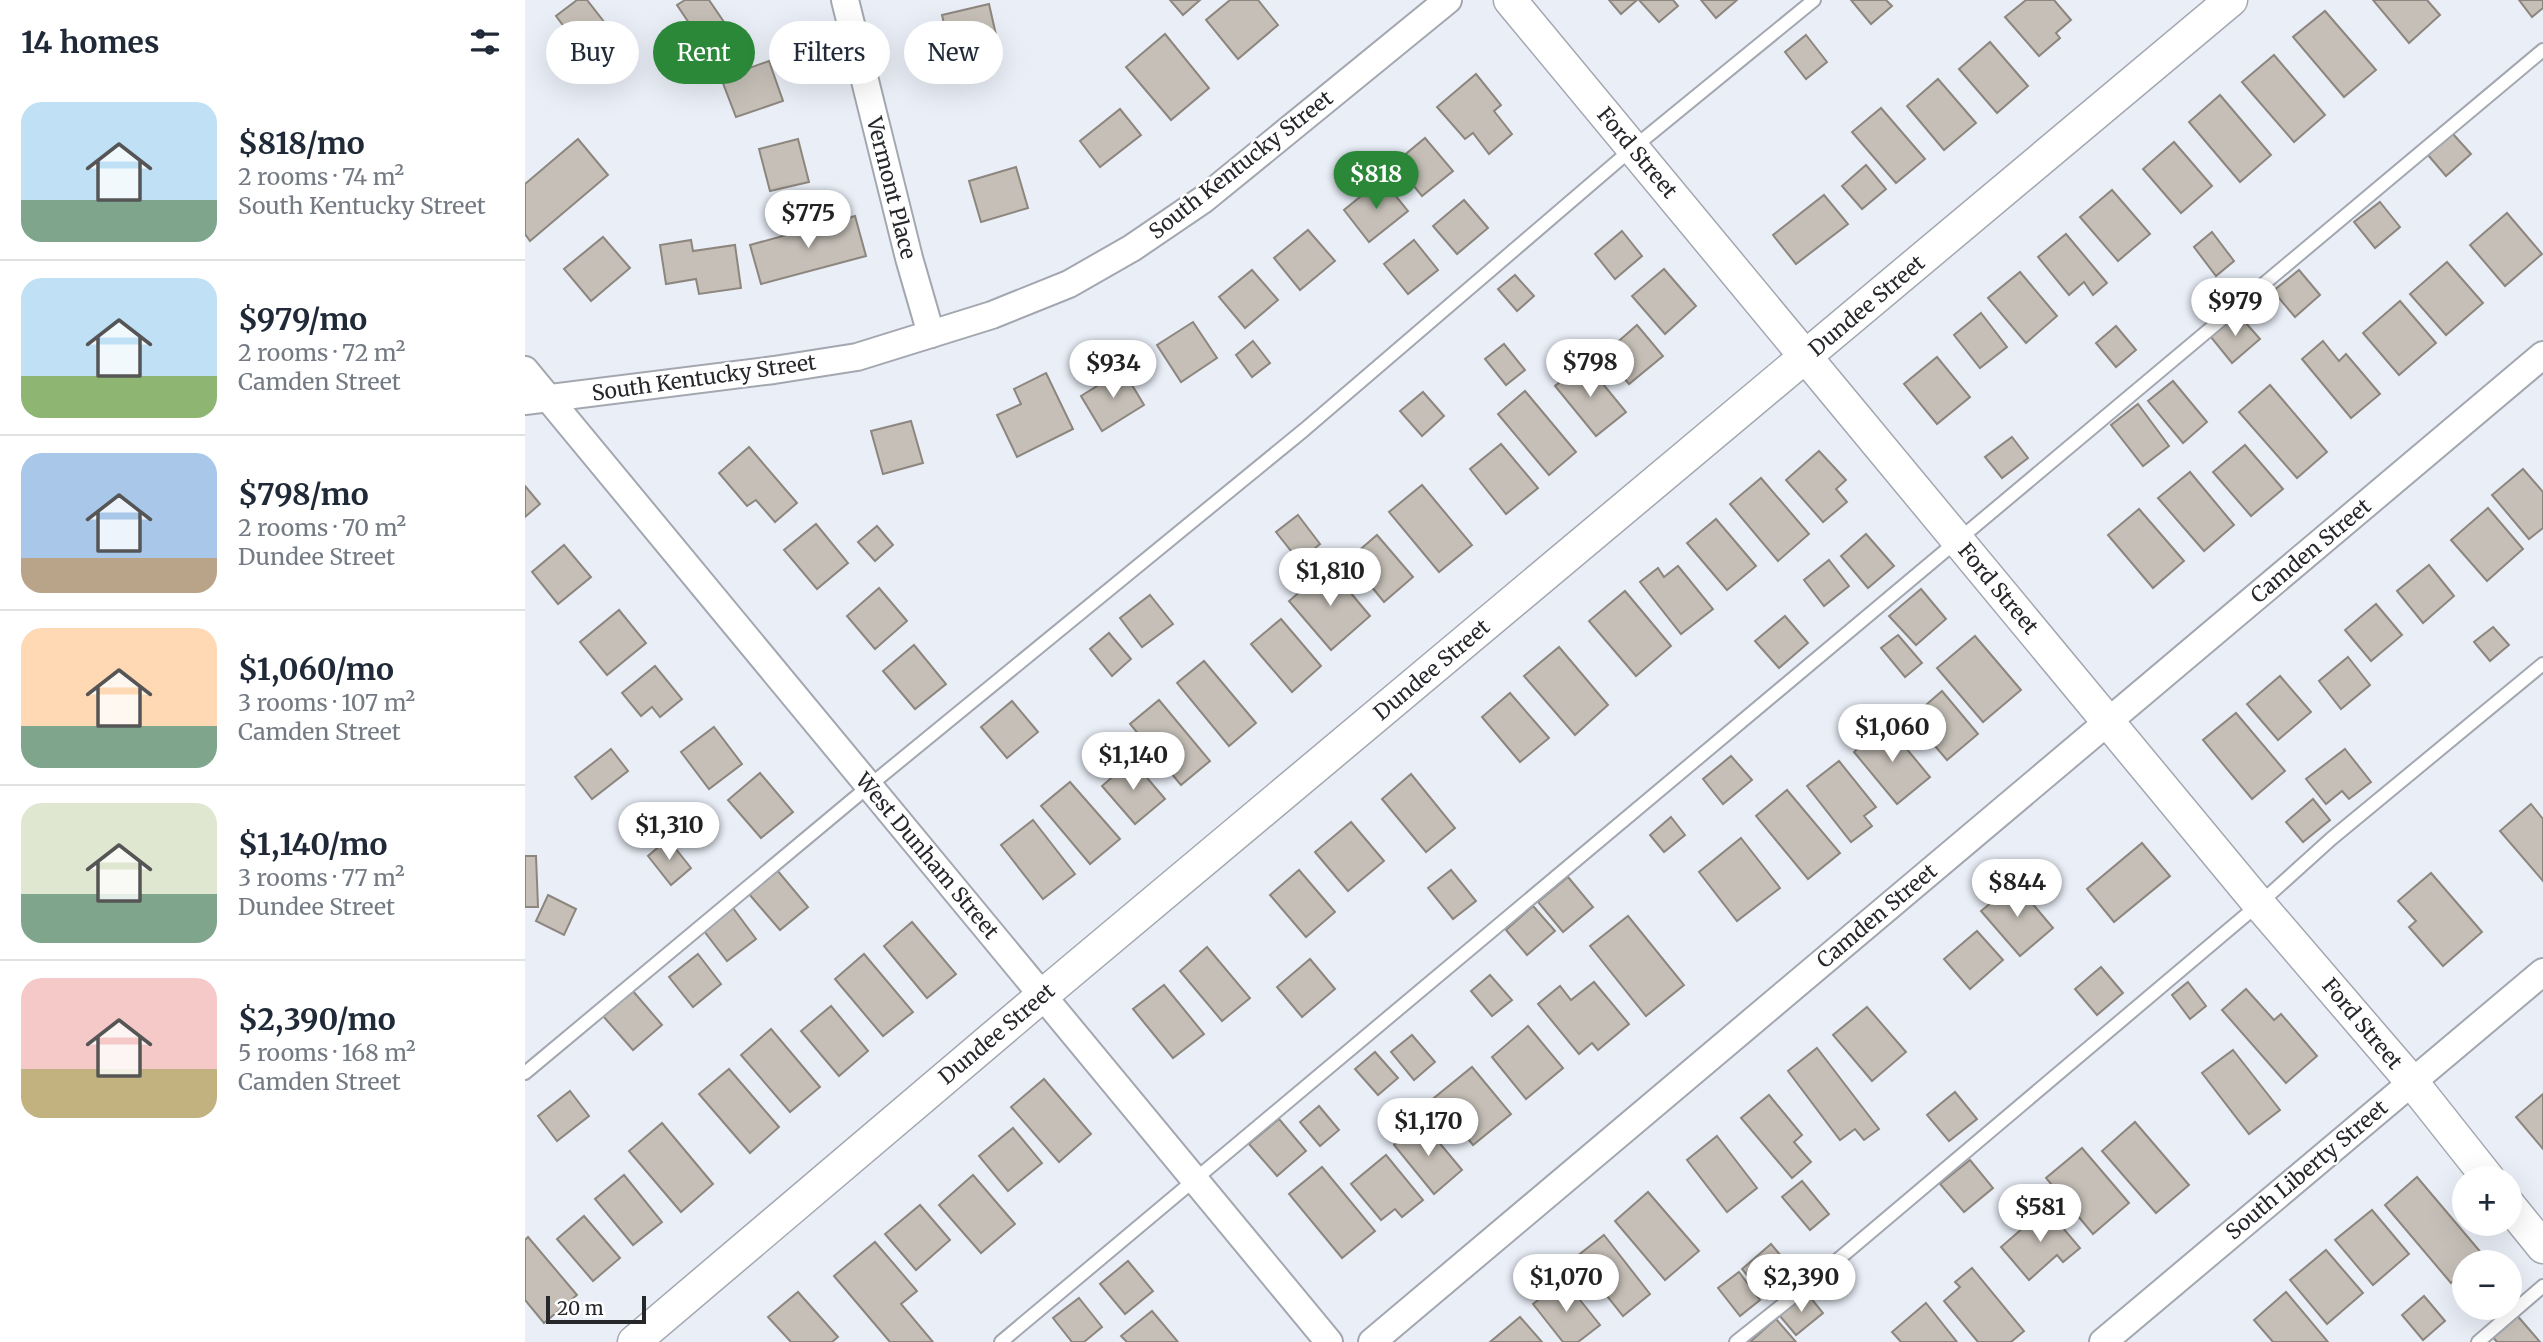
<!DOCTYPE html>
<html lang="en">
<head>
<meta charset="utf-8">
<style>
	body { margin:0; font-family:Merriweather,serif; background:#f6f6f7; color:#1f2937; height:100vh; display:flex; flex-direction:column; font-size:26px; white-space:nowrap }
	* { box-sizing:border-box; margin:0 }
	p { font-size:23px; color:#747a83 }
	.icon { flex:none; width:38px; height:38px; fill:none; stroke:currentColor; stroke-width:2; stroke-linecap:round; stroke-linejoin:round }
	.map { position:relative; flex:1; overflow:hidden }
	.details { display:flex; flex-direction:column; background:#fff; width:525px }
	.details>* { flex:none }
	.banner { position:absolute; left:21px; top:21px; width:665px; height:63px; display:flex; gap:14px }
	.tools { position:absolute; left:1927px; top:1166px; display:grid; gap:14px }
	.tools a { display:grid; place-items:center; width:70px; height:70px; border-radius:50%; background:#fff; box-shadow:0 7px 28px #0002; font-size:35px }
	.scale { position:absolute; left:21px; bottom:18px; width:100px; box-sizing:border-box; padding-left:7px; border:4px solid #26272b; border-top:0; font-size:19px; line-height:24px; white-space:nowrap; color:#26272b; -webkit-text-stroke:5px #fff; paint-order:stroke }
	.price { position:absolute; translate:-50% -60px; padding:0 16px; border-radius:24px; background:#fff; color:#222; font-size:23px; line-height:46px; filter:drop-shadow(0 2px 4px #0008) }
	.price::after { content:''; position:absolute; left:50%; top:42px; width:21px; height:16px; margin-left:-10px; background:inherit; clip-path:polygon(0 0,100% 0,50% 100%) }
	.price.on { background:#2b8839; color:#fff }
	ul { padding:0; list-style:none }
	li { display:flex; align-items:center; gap:21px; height:175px; padding:0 21px }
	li+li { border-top:2px solid #e0e1e3 }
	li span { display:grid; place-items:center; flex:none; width:196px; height:140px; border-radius:21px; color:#555 }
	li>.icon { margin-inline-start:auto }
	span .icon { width:84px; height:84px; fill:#fffc; stroke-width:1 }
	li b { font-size:30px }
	h2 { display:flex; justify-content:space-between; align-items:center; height:84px; padding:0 21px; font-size:30px }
	.pill { padding:0 24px; border-radius:32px; background:#fff; box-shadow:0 7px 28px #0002; font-size:24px; line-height:63px }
	.pill.on { background:#2b8839; color:#fff }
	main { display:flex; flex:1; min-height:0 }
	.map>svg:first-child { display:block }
</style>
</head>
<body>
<main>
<section class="details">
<h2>14 homes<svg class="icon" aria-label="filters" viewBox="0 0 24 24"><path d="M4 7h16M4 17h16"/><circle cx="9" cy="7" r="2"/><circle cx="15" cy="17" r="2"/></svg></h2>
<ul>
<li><span style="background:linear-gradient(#bfe0f5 70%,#7fa58c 0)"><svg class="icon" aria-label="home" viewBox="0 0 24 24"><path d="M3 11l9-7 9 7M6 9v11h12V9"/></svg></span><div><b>$818/mo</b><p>2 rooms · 74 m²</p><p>South Kentucky Street</p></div></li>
<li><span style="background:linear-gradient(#bfe0f5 70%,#8fb573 0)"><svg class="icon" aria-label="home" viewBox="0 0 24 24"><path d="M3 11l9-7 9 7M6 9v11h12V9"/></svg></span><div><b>$979/mo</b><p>2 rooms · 72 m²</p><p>Camden Street</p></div></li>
<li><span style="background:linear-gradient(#a9c7e8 75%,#b9a48a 0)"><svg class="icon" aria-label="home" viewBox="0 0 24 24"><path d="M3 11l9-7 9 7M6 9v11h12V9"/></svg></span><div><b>$798/mo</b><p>2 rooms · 70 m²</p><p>Dundee Street</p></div></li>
<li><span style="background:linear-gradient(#ffd9b3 70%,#7fa58c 0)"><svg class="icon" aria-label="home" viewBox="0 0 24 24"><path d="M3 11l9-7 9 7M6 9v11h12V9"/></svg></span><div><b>$1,060/mo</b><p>3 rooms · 107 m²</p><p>Camden Street</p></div></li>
<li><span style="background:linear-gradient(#dfe7d0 65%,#7fa58c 0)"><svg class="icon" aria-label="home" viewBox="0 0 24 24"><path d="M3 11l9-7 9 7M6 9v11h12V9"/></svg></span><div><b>$1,140/mo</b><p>3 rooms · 77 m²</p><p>Dundee Street</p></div></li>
<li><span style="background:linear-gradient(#f6c9c9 65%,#c2b280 0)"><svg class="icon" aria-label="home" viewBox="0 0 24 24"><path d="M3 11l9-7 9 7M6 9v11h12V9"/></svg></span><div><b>$2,390/mo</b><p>5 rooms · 168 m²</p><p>Camden Street</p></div></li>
</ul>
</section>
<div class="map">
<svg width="2018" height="1342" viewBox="0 0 2018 1342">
	<rect width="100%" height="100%" fill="#e9eef7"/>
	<!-- building -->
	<g fill="#c5bfb7" stroke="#8c867e" stroke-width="2">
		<polygon points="52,0 62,0 80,23 52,44 31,16"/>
		<polygon points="160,0 184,0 201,25 176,41 152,5"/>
		<polygon points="645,0 675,0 658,15"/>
		<polygon points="705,0 733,0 753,25 713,59 681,20"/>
		<polygon points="1084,0 1112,0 1096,14"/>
		<polygon points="1114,0 1148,0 1153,6 1134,22"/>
		<polygon points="1176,0 1212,0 1191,18"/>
		<polygon points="1326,0 1361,0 1367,6 1346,24"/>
		<polygon points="1501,0 1529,0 1546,20 1531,33 1535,38 1514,56 1480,17"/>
		<polygon points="1848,0 1902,0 1915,15 1884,43"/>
		<polygon points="1994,0 2018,0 2018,8 2007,17"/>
		<polygon points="464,4 474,48 427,59 417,15"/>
		<polygon points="1800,11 1851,70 1819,97 1768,37"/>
		<polygon points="640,34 684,88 646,120 601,67"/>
		<polygon points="1281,35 1302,62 1281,79 1260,52"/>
		<polygon points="1465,42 1503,86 1472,113 1434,69"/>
		<polygon points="1749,55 1800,115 1769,142 1717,82"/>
		<polygon points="244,61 258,101 211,117 196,78"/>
		<polygon points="951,74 976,105 969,111 987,134 964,154 948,133 940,139 912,107"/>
		<polygon points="1413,79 1451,123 1419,150 1382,106"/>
		<polygon points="1695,95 1746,155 1715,182 1664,122"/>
		<polygon points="1356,108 1400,159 1371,183 1327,132"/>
		<polygon points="595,109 616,135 575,167 555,141"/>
		<polygon points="1928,134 1946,154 1921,176 1903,155"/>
		<polygon points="900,138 928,171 897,196 870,163"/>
		<polygon points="53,139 83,175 5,241 0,234 0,184"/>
		<polygon points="273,139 284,182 245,191 234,149"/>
		<polygon points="1649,142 1687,186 1656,213 1618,169"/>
		<polygon points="1341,165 1361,189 1337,209 1317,186"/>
		<polygon points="491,167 503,208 456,222 444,181"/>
		<polygon points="857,179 883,211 844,242 819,210"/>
		<polygon points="1587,190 1625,234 1593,261 1555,217"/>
		<polygon points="1299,195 1323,224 1271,264 1248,235"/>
		<polygon points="939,200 963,228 932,254 908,226"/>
		<polygon points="1855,202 1875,227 1850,248 1829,222"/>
		<polygon points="1982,213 2017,254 1980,286 1945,245"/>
		<polygon points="330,216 341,256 236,284 225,245"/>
		<polygon points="783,230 810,261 775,290 749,258"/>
		<polygon points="1097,231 1117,256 1090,279 1070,254"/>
		<polygon points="1687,232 1709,261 1691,276 1669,247"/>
		<polygon points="1541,234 1582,283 1568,295 1559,282 1544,295 1513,257"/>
		<polygon points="78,237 105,268 66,301 39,269"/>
		<polygon points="166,240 168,251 210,245 216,288 174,294 171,279 141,284 135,245"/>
		<polygon points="889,240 913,270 883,294 859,264"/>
		<polygon points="1922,262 1958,303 1921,335 1885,294"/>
		<polygon points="1139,269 1171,306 1140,334 1107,296"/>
		<polygon points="727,270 753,300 720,328 694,297"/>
		<polygon points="1774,270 1795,295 1770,317 1748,291"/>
		<polygon points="1495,272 1532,316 1501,343 1463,298"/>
		<polygon points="990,275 1009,296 992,311 973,289"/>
		<polygon points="1875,301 1911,343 1874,375 1838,333"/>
		<polygon points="1456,313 1482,347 1455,368 1429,335"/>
		<polygon points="1712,313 1735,339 1707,363 1685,336"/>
		<polygon points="668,322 692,358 656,382 632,345"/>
		<polygon points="1112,325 1138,356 1104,384 1079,354"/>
		<polygon points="1591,326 1611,350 1591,367 1571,343"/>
		<polygon points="728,341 745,363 727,377 711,355"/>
		<polygon points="1798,341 1814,361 1821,354 1855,394 1826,418 1777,359"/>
		<polygon points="979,344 1000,370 981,385 960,359"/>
		<polygon points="1412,357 1445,397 1412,424 1379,384"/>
		<polygon points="1060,362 1101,412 1071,436 1030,386"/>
		<polygon points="598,370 619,405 577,431 556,396"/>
		<polygon points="521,373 548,429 492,457 472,415 496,404 489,389"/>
		<polygon points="1648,381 1682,422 1658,443 1623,401"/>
		<polygon points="1745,385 1802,452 1772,478 1714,412"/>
		<polygon points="1000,391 1051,452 1024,475 973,414"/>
		<polygon points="898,392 919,416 897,436 875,411"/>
		<polygon points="1613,404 1644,446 1618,466 1586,425"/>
		<polygon points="386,421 398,463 358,474 346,431"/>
		<polygon points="1487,437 1503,458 1477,478 1460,457"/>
		<polygon points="976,444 1013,488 981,514 945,469"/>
		<polygon points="1720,445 1758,489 1726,516 1688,472"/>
		<polygon points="224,447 272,503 250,522 231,500 222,506 194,473"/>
		<polygon points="1294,451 1321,480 1311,489 1322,502 1298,522 1261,480"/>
		<polygon points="1998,469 2018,492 2018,528 2004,539 1967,495"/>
		<polygon points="1665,472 1709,525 1679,551 1633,498"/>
		<polygon points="1236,478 1284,534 1253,561 1205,504"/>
		<polygon points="897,485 947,545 914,572 864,512"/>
		<polygon points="0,486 15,504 0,517"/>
		<polygon points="1963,508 1998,549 1962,581 1926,540"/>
		<polygon points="1614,509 1659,561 1628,588 1583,535"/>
		<polygon points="773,515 795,544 774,561 751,532"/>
		<polygon points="1191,519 1231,566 1202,590 1162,543"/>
		<polygon points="291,524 323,563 292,589 259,550"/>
		<polygon points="352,526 368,545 350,561 333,542"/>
		<polygon points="1341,534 1369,566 1343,588 1316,556"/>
		<polygon points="852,535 888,577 859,602 824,559"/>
		<polygon points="39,545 66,577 33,604 7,572"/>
		<polygon points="1304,560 1324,586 1299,606 1279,580"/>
		<polygon points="1904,565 1929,596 1898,623 1872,591"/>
		<polygon points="1153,566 1188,609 1156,634 1115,582 1133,568 1139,577"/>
		<polygon points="804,567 845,616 806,650 764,601"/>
		<polygon points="354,588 382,621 350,649 322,616"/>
		<polygon points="1396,589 1421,619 1391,645 1364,616"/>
		<polygon points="1100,591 1146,646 1111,676 1064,621"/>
		<polygon points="625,595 648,624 617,647 595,618"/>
		<polygon points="1851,604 1877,635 1846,661 1820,630"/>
		<polygon points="94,610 121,643 82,675 55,642"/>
		<polygon points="1260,616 1283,643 1254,668 1230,641"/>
		<polygon points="756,619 796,666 767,692 726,644"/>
		<polygon points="1968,627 1984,645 1965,661 1949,642"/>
		<polygon points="584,633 606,659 587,676 565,649"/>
		<polygon points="1373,635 1397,663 1380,677 1356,648"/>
		<polygon points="1450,636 1496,690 1458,722 1412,668"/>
		<polygon points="389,645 421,684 390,709 358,671"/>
		<polygon points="1034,647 1083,705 1050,735 999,676"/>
		<polygon points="1823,657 1845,685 1816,709 1794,681"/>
		<polygon points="679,661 731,723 704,746 652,683"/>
		<polygon points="130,666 157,699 135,717 127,707 116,716 97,693"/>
		<polygon points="1755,676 1786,712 1753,740 1722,704"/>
		<polygon points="1417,691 1453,734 1422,760 1386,718"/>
		<polygon points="985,693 1024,738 995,762 957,717"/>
		<polygon points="634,700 685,761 656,785 605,724"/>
		<polygon points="487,701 513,732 482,758 456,727"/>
		<polygon points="1711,713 1760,771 1727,799 1678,740"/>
		<polygon points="1361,724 1405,777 1372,804 1329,752"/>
		<polygon points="189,727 217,764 184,789 156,752"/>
		<polygon points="86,749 103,771 67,799 50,777"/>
		<polygon points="1820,749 1846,782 1824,799 1817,791 1801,804 1781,779"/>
		<polygon points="1206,756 1227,780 1198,804 1178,779"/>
		<polygon points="607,760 640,799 610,824 577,786"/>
		<polygon points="1314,761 1351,807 1339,816 1347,826 1326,842 1282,786"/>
		<polygon points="235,773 268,812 236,838 203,800"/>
		<polygon points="886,774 930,828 901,852 857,799"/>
		<polygon points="545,782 595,839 565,864 516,806"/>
		<polygon points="1262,790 1315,853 1283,879 1231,816"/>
		<polygon points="1788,799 1805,820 1778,842 1761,822"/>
		<polygon points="2006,804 2018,819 2018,881 1975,831"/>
		<polygon points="1146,817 1160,835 1139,852 1125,835"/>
		<polygon points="508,820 550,874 518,899 476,845"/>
		<polygon points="826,822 859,861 823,891 790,852"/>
		<polygon points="1216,838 1255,888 1212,921 1174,872"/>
		<polygon points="143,839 166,868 146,885 123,856"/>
		<polygon points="1617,843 1645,876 1589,922 1562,889"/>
		<polygon points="0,856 11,856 13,907 0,907"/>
		<polygon points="252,870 283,907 255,930 224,894"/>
		<polygon points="774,870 810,912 781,937 745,895"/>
		<polygon points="926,870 951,901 928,919 903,888"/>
		<polygon points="1906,873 1957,932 1918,966 1884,927 1891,921 1873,901"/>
		<polygon points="1043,877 1068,907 1038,932 1013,902"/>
		<polygon points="1490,883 1528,928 1495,956 1456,911"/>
		<polygon points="23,895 51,909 39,935 11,921"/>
		<polygon points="1008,906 1030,931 1002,955 981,930"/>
		<polygon points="208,908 231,939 202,961 179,931"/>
		<polygon points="1103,916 1159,985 1121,1016 1065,946"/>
		<polygon points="387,922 431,974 402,998 359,946"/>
		<polygon points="1452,931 1478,960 1445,989 1419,959"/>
		<polygon points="682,947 725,998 697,1021 655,971"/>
		<polygon points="173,954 196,984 168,1007 144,977"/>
		<polygon points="339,954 388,1012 358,1036 310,979"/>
		<polygon points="785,959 810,989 777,1017 752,987"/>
		<polygon points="1576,967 1598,993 1572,1015 1550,989"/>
		<polygon points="965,975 987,1000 967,1016 946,991"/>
		<polygon points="1069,982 1104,1024 1073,1050 1067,1043 1054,1054 1013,1004 1035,986 1046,1000"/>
		<polygon points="1663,982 1681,1006 1665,1019 1647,995"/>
		<polygon points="639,985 679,1034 648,1058 608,1009"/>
		<polygon points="1721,989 1749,1020 1756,1014 1792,1056 1761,1083 1697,1010"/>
		<polygon points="107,990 137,1025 108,1050 78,1016"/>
		<polygon points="306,1006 343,1051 314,1076 276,1031"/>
		<polygon points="1342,1007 1381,1052 1347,1081 1308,1035"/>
		<polygon points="1003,1026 1038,1068 1001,1099 967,1057"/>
		<polygon points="246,1029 295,1087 265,1112 216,1055"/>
		<polygon points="887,1035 910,1062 889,1080 866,1052"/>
		<polygon points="1292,1048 1354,1129 1339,1140 1330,1129 1315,1140 1263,1071"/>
		<polygon points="1708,1050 1755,1110 1724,1134 1677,1073"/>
		<polygon points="850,1052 873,1078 853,1095 830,1069"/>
		<polygon points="947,1067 986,1114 948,1145 909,1098"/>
		<polygon points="204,1069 254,1127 225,1153 174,1094"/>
		<polygon points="519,1079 566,1134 534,1162 486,1107"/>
		<polygon points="45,1091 64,1116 32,1141 13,1116"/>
		<polygon points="1430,1092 1452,1119 1424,1141 1402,1115"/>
		<polygon points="2018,1094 2018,1149 1991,1117"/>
		<polygon points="1244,1095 1277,1135 1269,1142 1286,1162 1267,1178 1216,1118"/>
		<polygon points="794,1106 814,1130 795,1146 775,1122"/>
		<polygon points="754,1119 781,1151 752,1176 724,1144"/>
		<polygon points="897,1122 937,1170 909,1194 869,1145"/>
		<polygon points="1610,1122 1664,1185 1631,1213 1577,1151"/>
		<polygon points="137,1123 188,1184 156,1212 104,1151"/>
		<polygon points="488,1128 517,1163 483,1191 454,1156"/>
		<polygon points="1192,1136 1232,1188 1202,1212 1162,1160"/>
		<polygon points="1557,1148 1604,1203 1568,1234 1521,1178"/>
		<polygon points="861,1155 898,1200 877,1217 870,1209 856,1220 826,1184"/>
		<polygon points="1445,1160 1468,1188 1439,1212 1415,1184"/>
		<polygon points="797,1167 850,1231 817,1258 764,1194"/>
		<polygon points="99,1175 137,1222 108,1245 70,1199"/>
		<polygon points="448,1175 490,1224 456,1253 414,1205"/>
		<polygon points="1892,1177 1958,1255 1950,1262 1939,1262 1939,1272 1926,1283 1860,1205"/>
		<polygon points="1277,1181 1304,1214 1285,1230 1257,1197"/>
		<polygon points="1123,1192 1174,1251 1140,1280 1090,1221"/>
		<polygon points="395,1205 425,1240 391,1270 360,1234"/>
		<polygon points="1521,1208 1555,1248 1538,1262 1532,1255 1504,1280 1476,1247"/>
		<polygon points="1847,1210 1884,1254 1848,1285 1810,1240"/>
		<polygon points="59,1216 95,1258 68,1281 32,1239"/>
		<polygon points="1079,1235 1125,1294 1098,1316 1051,1257"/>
		<polygon points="3,1237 52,1295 19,1323 0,1300 0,1240"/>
		<polygon points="350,1242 392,1291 376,1304 408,1342 365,1342 309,1276"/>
		<polygon points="1246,1244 1272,1275 1242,1299 1217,1269"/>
		<polygon points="1801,1250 1838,1293 1802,1324 1765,1280"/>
		<polygon points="603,1261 628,1291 600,1314 575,1284"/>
		<polygon points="1447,1268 1499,1331 1486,1342 1453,1342 1419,1301 1435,1287 1430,1282"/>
		<polygon points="1214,1272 1235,1300 1215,1316 1193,1288"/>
		<polygon points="1039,1280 1075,1325 1053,1342 1038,1342 1008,1304"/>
		<polygon points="273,1292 313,1337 307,1342 266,1342 243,1317"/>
		<polygon points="1281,1292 1298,1313 1271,1335 1254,1315"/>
		<polygon points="1761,1292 1803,1342 1748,1342 1729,1320"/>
		<polygon points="1899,1296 1920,1321 1898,1340 1877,1315"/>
		<polygon points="554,1298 577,1327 559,1342 547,1342 528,1318"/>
		<polygon points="1401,1303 1432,1342 1376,1342 1367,1332"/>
		<polygon points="627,1311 653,1342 602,1342 596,1336"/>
		<polygon points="1990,1313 2015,1342 1972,1342 1966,1335"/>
		<polygon points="995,1317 1017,1342 965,1342"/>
		<polygon points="1251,1319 1271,1342 1225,1342"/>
	</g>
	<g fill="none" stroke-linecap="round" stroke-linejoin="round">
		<!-- service casing -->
		<g stroke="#a3a7b0" stroke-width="16">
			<g id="service">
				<polyline points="0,1073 344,786 779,430 1108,148 1289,0"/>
				<polyline points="476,1342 2018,50"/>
				<polyline points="1211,1342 1290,1279 1734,904 1806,839 2018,664"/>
				<polyline points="1953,1342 2018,1286"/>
			</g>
		</g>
		<!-- minor casing -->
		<g stroke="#a3a7b0" stroke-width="30">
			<g id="minor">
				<polyline points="320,0 384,258 406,334"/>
				<polyline points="0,370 804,1342"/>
				<polyline points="0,401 249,370 332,357 467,315 544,284 607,248 679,199 923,0"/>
				<polyline points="847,1342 2018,355"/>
				<polyline points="1578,1342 2018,972"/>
			</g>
		</g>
		<!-- tertiary casing -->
		<g stroke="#a3a7b0" stroke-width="35">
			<g id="tertiary">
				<polyline points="985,0 1734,904 1887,1082 1963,1178"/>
				<polyline points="1984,1205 2018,1247"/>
				<polyline points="109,1342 518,995 1706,0"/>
			</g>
		</g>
		<!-- service -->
		<use href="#service" stroke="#fff" stroke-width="12"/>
		<!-- minor -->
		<use href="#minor" stroke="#fff" stroke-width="26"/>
		<!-- tertiary -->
		<use href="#tertiary" stroke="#fff" stroke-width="32"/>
	</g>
	<g text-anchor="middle" stroke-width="5" stroke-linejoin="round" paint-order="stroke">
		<!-- street labels -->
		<g font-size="21" fill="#26272b" stroke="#fff">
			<text transform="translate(1112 153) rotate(50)" y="7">Ford Street</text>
			<text transform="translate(716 165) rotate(-38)" y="7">South Kentucky Street</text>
			<text transform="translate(366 188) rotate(76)" y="7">Vermont Place</text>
			<text transform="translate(1342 306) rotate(-40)" y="7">Dundee Street</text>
			<text transform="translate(179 378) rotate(-8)" y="7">South Kentucky Street</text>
			<text transform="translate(1786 551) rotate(-40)" y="7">Camden Street</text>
			<text transform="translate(1473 589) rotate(50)" y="7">Ford Street</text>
			<text transform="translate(907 670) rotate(-40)" y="7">Dundee Street</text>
			<text transform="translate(402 856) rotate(50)" y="7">West Dunham Street</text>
			<text transform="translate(1352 916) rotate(-40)" y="7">Camden Street</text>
			<text transform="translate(1837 1024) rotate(50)" y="7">Ford Street</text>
			<text transform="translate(472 1034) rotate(-40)" y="7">Dundee Street</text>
			<text transform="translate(1782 1170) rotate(-40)" y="7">South Liberty Street</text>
		</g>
	</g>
</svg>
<div class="tools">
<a>+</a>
<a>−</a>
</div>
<div class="scale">20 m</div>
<b class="price on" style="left:851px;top:211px">$818</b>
<b class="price" style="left:283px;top:250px">$775</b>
<b class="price" style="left:1710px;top:338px">$979</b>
<b class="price" style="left:1065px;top:399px">$798</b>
<b class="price" style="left:588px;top:400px">$934</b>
<b class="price" style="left:805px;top:608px">$1,810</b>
<b class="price" style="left:1367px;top:764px">$1,060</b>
<b class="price" style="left:608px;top:792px">$1,140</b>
<b class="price" style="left:144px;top:862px">$1,310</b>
<b class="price" style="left:1492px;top:919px">$844</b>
<b class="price" style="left:903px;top:1158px">$1,170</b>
<b class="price" style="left:1515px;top:1244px">$581</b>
<b class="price" style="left:1041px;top:1314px">$1,070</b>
<b class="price" style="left:1276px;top:1314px">$2,390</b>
<div class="banner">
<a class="pill">Buy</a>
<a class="pill on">Rent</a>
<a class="pill">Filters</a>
<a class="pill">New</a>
</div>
</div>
</main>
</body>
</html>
